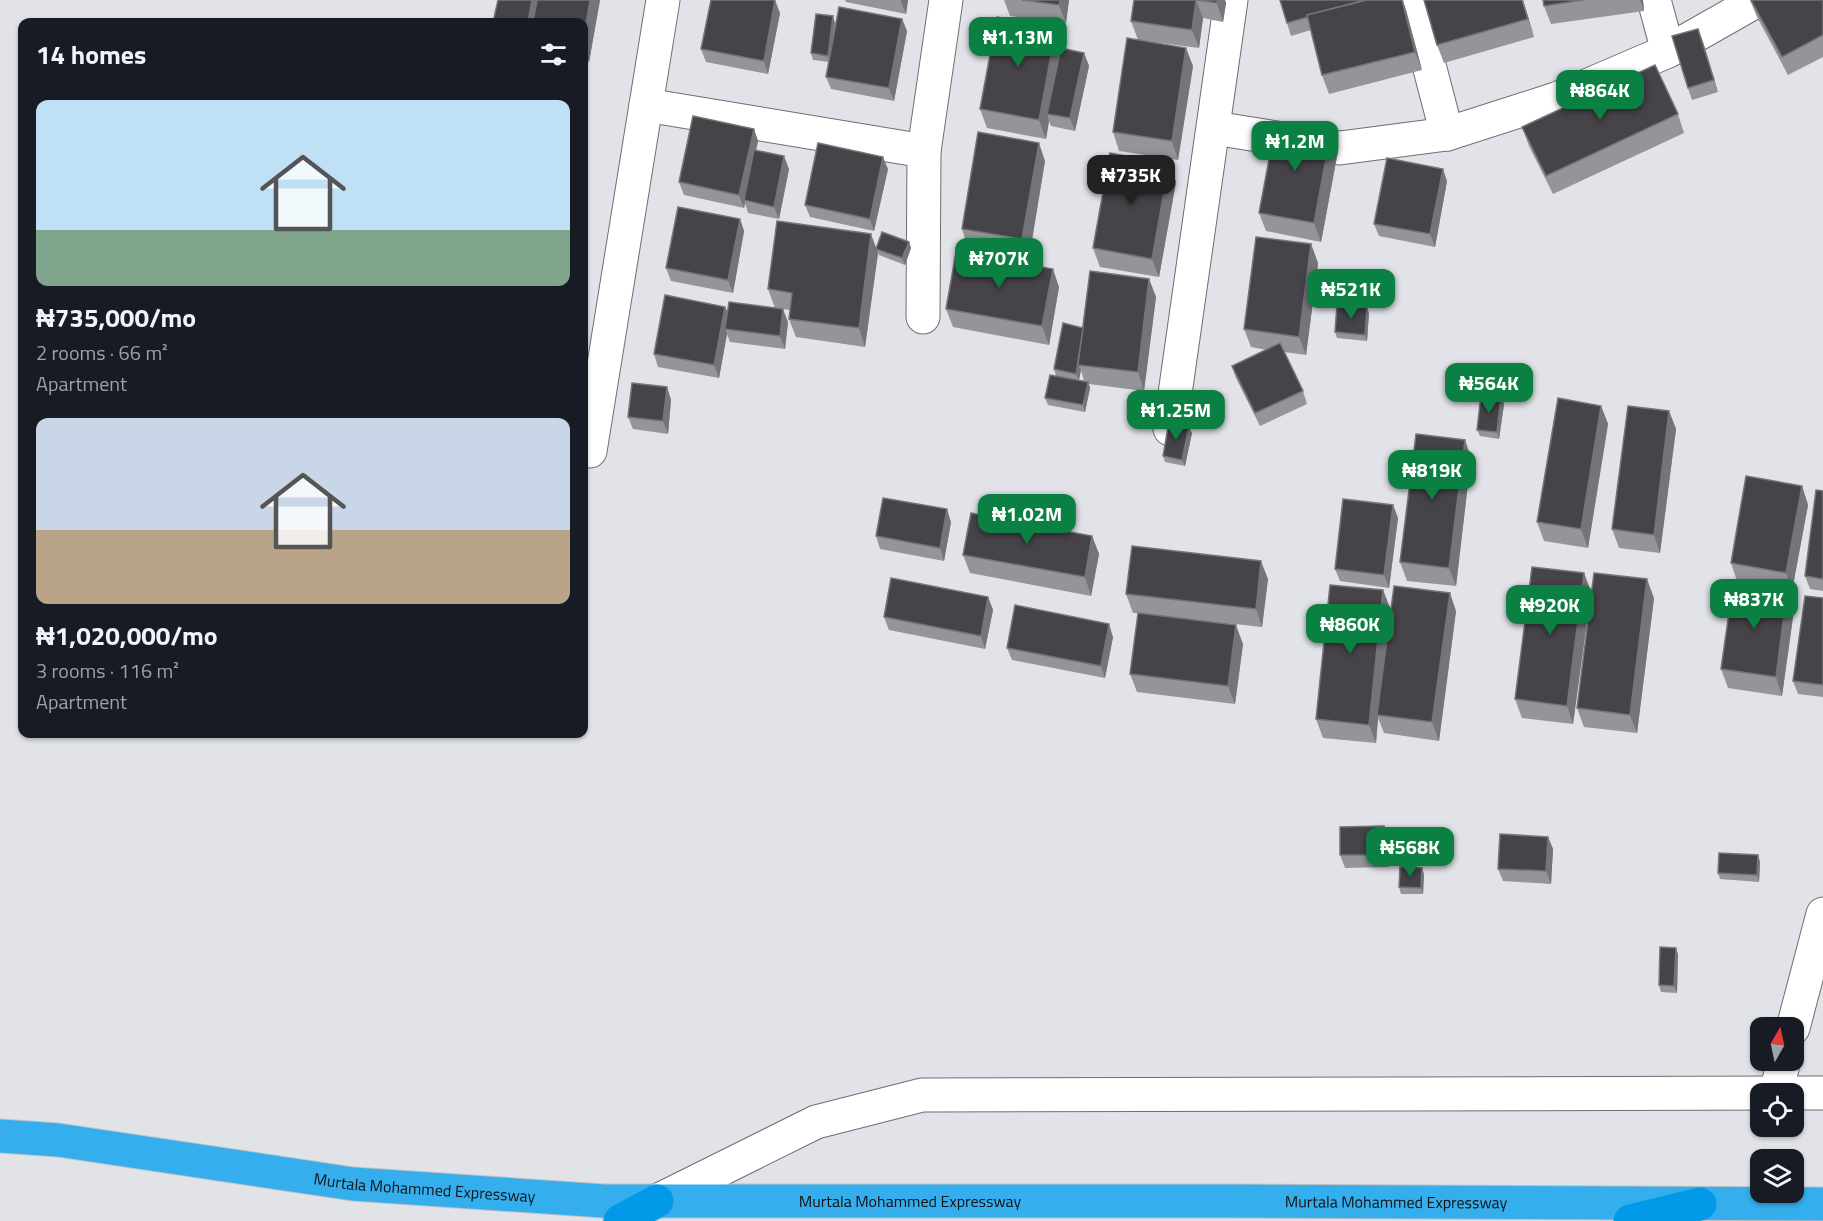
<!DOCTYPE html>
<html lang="en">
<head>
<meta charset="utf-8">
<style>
	body { margin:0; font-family:"Titillium Web",sans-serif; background:#242831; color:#f1f3f6; height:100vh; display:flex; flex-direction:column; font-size:22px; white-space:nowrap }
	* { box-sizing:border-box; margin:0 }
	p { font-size:20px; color:#9ea1a6 }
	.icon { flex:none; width:33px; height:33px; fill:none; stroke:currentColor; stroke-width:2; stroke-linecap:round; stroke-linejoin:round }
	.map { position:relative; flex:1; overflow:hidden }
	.panel { position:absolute; left:18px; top:18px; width:570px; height:720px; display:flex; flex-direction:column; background:#171b24; border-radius:12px; box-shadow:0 2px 4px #0004 }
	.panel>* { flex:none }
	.needle { width:39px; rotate:9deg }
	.controls { position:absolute; left:1750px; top:1017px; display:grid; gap:12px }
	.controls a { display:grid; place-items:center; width:54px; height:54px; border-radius:12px; background:#171b24; box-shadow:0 2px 4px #0004; font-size:30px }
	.price { position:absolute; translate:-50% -51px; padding:0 14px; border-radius:12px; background:#0b8043; color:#fff; font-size:20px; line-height:39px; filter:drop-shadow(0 2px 3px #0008) }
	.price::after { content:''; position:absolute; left:50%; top:36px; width:18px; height:14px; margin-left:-9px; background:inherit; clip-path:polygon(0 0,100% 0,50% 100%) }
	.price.selected { background:#222; color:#fff }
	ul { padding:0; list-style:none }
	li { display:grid; align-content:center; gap:12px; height:318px; padding:0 18px }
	li span { display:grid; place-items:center; height:186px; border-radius:12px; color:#555 }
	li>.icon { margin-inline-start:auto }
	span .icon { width:108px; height:108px; fill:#fffc; stroke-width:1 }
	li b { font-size:26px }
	h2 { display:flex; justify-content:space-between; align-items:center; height:72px; padding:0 18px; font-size:26px }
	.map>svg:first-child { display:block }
</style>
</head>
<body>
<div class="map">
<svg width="1823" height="1221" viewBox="0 0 1823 1221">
	<rect width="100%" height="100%" fill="#e1e3e9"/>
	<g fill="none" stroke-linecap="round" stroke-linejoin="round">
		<!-- minor casing -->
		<g stroke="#6d6e74" stroke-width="35">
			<g id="minor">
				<polyline points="1412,0 1447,134"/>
				<polyline points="1654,0 1668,51"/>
				<polyline points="646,105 924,151 946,0"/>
				<polyline points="1214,128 1340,148 1447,134 1556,99 1668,51 1758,0"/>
				<polyline points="923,317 924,151"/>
				<polyline points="1170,429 1231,0"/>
				<polyline points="590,451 663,0"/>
				<polyline points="1793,1028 1823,914"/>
				<polyline points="1776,1093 1784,1060"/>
				<polyline points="657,1201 816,1122 922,1095 1823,1093"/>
			</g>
		</g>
		<!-- trunk casing -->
		<g stroke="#c1c2c2" stroke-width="35">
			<g id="trunk">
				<path id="s1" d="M0 1136 58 1140 353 1184 604 1201H1229L1823 1204"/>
			</g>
		</g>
		<!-- motorway casing -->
		<g stroke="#c1c2c2" stroke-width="35">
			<g id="motorway">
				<polyline points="620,1221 657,1201"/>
				<polyline points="1630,1221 1700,1204"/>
			</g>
		</g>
		<!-- minor -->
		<use href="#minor" stroke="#fff" stroke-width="33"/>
		<!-- trunk -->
		<use href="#trunk" stroke="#34aeec" stroke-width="33"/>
		<!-- motorway -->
		<use href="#motorway" stroke="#0299e8" stroke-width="33"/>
	</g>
	<!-- wall -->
	<g fill="#949499" fill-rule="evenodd">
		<polygon points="498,0 600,0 589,62 584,61 584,22"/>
		<polygon points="845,0 908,0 906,14 846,2"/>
		<polygon points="1004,0 1069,0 1066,23 1010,16"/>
		<polygon points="1134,0 1225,0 1226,3 1223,22 1203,18 1199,48 1138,40 1131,21"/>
		<polygon points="1280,0 1406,10 1422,70 1329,94 1322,75 1311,30 1291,36"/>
		<polygon points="1523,0 1534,37 1444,63 1437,45"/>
		<polygon points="1543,0 1643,0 1644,11 1551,24 1544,6"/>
		<polygon points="1750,0 1823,0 1823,57 1788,75 1757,17"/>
		<polygon points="780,13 768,74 706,62 701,49"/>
		<polygon points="902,19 907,31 894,101 831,89 826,77 829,62 813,60 811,53 835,23 833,39"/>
		<polygon points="1703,42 1718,92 1692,100 1688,88"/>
		<polygon points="1063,46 1063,48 1084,53 1089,66 1075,131 1051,126 1049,121 1046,139 987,128 980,109"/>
		<polygon points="1193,66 1178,160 1119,151 1113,132"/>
		<polygon points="1678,114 1684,133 1553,194 1529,146 1522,127"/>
		<polygon points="754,129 758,141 756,151 789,169 779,219 748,213 745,203 744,208 684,195 679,182"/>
		<polygon points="1338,151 1321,242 1266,231 1259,213"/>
		<polygon points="1045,161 1029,258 968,248 962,229"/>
		<polygon points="1169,164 1176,182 1159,277 1100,267 1093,248"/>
		<polygon points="888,169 874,231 810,217 805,205"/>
		<polygon points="1447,181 1435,247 1379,236 1374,224"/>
		<polygon points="740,219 744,231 733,293 671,281 666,268"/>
		<polygon points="909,242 911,248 905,265 879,255 878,253 865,347 796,337 789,319 790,310 775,308 768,289 877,248"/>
		<polygon points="1311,244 1318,263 1306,355 1284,352 1303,391 1307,404 1260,426 1236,378 1232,366 1267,350 1251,347 1244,329"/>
		<path d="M1149 279 1156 297 1144 391 1089 384 1090 388 1085 412 1048 405 1045 398 1056 376 1054 369 1083 328ZM1081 370 1084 381 1079 380Z"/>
		<polygon points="1059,287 1049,345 953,327 946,309"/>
		<polygon points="725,307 728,312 788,322 785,349 730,342 727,334 719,378 658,367 654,354"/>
		<polygon points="1369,313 1367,341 1337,338 1335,332"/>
		<polygon points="667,387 671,400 668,434 633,429 628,417"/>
		<polygon points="1504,404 1499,439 1480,436 1477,430"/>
		<polygon points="1601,406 1608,424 1588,548 1544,541 1537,522"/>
		<polygon points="1669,411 1676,429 1660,553 1619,548 1612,529"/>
		<polygon points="1192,433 1185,466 1165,462 1163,456"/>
		<polygon points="1465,440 1471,458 1456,586 1407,581 1400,562"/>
		<polygon points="1802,486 1808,505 1792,591 1737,581 1731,563"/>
		<polygon points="1823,491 1823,591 1810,589 1805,576"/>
		<polygon points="1393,505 1398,518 1389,588 1340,581 1335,569"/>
		<polygon points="951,522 944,561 880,549 876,536"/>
		<polygon points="1092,536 1099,554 1091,596 970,573 963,555"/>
		<polygon points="1584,573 1591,592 1573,724 1522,718 1515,699"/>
		<polygon points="1268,579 1262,627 1172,617 1243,644 1235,704 1137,692 1130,674 1138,613 1133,613 1126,594"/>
		<polygon points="1383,590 1390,608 1386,650 1456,611 1439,741 1384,733 1378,718 1376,743 1323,738 1316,719"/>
		<polygon points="1787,591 1794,610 1782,696 1728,688 1721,669"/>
		<polygon points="988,597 993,610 985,649 889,630 884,617"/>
		<polygon points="1654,598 1637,733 1584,727 1577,708"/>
		<polygon points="1823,598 1823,697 1798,694 1793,681"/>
		<polygon points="1113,637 1105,678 1012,660 1007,648"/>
		<polygon points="1384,826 1389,838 1389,867 1345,868 1340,855"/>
		<polygon points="1548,837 1553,849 1551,884 1503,881 1498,869"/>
		<polygon points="1758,855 1760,862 1759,882 1720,879 1718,873"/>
		<polygon points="1424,874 1423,894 1401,894 1399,887"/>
		<polygon points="1678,954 1677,993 1661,992 1659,985"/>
	</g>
	<!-- shaded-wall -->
	<g fill="#757479">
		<polygon points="532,0 539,0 535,22 528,22"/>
		<polygon points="590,0 600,0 589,62 584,47 584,36"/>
		<polygon points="775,0 780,13 768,74 764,61"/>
		<polygon points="901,0 908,0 906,14 901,2"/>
		<polygon points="1060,0 1069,0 1066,23 1059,5"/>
		<polygon points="1196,0 1203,18 1199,48 1192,30"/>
		<polygon points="1217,0 1225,0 1226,3 1223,22 1217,3"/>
		<polygon points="1402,0 1403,0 1406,10 1422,70 1415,52"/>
		<polygon points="1522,0 1523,0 1534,37 1528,19"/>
		<polygon points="1640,0 1643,0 1644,11"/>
		<polygon points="833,16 835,23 830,62 828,56"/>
		<polygon points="902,19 907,31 894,101 889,88"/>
		<polygon points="1056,28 1063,46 1051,114 1047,114 1049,121 1046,139 1039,120"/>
		<polygon points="1698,29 1703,42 1718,92 1714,80"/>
		<polygon points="1186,48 1193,66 1178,160 1172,141"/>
		<polygon points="1084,53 1089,66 1075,131 1070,118"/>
		<polygon points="584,63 587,74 584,96"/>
		<polygon points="754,129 758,141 745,201 744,200 745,203 744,208 739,195"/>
		<polygon points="1331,132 1338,151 1321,242 1314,223"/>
		<polygon points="1039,143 1045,161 1029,258 1022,239"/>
		<polygon points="784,156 789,169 779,219 774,207"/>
		<polygon points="883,157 888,169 874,231 870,219"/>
		<polygon points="1169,164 1176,182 1159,277 1152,259"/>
		<polygon points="1443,169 1447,181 1435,247 1430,234"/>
		<polygon points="740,219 744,231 733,293 728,280"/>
		<polygon points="871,234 878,253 865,347 859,328"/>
		<polygon points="909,242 911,248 905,265 902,258"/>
		<polygon points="1311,244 1318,263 1306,355 1299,337"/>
		<polygon points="1053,269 1059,287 1049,345 1042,326"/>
		<polygon points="1149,279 1156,297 1144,391 1138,372"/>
		<polygon points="725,307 730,319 725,329 727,334 719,378 714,365"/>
		<polygon points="1367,307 1369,313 1367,341 1365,335"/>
		<polygon points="783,309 788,322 785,349 780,336"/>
		<polygon points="1085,328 1078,365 1081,370 1079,380 1076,374"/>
		<polygon points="1088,382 1090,388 1085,412 1083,405"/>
		<polygon points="667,387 671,400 668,434 663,421"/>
		<polygon points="1501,397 1504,404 1499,439 1497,432"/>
		<polygon points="1601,406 1608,424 1588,548 1581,529"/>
		<polygon points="1669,411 1676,429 1660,553 1654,535"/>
		<polygon points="1189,427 1192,433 1185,466 1182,460"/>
		<polygon points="1465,440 1471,458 1456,586 1449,568"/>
		<polygon points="1802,486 1808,505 1792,591 1786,573"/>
		<polygon points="1393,505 1398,518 1389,588 1384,575"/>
		<polygon points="947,509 951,522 944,561 940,548"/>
		<polygon points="1092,536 1099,554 1091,596 1085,577"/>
		<polygon points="1261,561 1268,579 1262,627 1256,609"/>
		<polygon points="1584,573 1591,592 1573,724 1567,706"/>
		<polygon points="1647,579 1654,598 1637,733 1630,715"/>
		<polygon points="1383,590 1390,608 1379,715 1377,715 1378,718 1376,743 1369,725"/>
		<polygon points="1787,591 1794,610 1782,696 1776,677"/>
		<polygon points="1450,593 1456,611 1439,741 1432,722"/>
		<polygon points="988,597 993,610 985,649 981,636"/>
		<polygon points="1109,624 1113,637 1105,678 1101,666"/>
		<polygon points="1236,625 1243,644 1235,704 1228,686"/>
		<polygon points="1384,826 1389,838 1389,867 1384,855"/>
		<polygon points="1548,837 1553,849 1551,884 1546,871"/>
		<polygon points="1758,855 1760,862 1759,882 1757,875"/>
		<polygon points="1422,868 1424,874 1423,894 1421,888"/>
		<polygon points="1676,948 1678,954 1677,993 1674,986"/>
	</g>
	<!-- building -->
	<g fill="#474449" stroke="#757479" stroke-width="1.5">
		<polygon points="498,0 532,0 528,22 493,22"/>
		<polygon points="537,0 590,0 584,36 584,22 533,22"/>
		<polygon points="711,0 775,0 764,61 701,49"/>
		<polygon points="1022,0 1060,0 1059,5"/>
		<polygon points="1134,0 1196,0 1192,30 1131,21"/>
		<polygon points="1197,0 1217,0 1217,3"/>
		<polygon points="1280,0 1366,0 1307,15 1308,17 1287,23"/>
		<polygon points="1367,0 1402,0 1415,52 1322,75 1307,15"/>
		<polygon points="1424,0 1522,0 1528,19 1437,45"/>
		<polygon points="1543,0 1583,0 1544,6"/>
		<polygon points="1751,0 1823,0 1823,35 1782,57"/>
		<polygon points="839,7 902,19 889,88 826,77"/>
		<polygon points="816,14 833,16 828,56 811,53"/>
		<polygon points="997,17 1056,28 1039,120 980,109"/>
		<polygon points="1698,29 1714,80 1688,88 1672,36"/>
		<polygon points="1127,38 1186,48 1172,141 1113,132"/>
		<polygon points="1061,48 1084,53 1070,118 1047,114"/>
		<polygon points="1655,65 1678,114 1546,176 1522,127"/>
		<polygon points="693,116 754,129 739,195 679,182"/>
		<polygon points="1276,122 1331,132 1314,223 1259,213"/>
		<polygon points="978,132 1039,143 1022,239 962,229"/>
		<polygon points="818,143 883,157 870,219 805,205"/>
		<polygon points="754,150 784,156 774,207 744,200"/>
		<polygon points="1110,153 1169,164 1152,259 1093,248"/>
		<polygon points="1387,158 1443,169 1430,234 1374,224"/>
		<polygon points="678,207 740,219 728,280 666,268"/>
		<polygon points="777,221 871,234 859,328 789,319 792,293 768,289"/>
		<polygon points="882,232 909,242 902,258 876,249"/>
		<polygon points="1256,237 1311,244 1299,337 1244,329"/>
		<polygon points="956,252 1053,269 1042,326 946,309"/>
		<polygon points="1090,271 1149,279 1138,372 1078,365"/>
		<polygon points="665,295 725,307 714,365 654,354"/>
		<polygon points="729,302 783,309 780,336 725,329"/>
		<polygon points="1337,304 1367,307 1365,335 1335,332"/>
		<polygon points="1063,323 1083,328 1076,374 1054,369"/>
		<polygon points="1280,343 1303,391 1255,413 1232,366"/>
		<polygon points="1050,375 1088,382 1083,405 1045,398"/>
		<polygon points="632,383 667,387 663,421 628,417"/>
		<polygon points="1481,395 1501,397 1497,432 1477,430"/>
		<polygon points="1558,398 1601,406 1581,529 1537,522"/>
		<polygon points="1628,406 1669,411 1654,535 1612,529"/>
		<polygon points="1169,422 1189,427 1182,460 1163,456"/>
		<polygon points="1416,434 1465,440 1449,568 1400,562"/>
		<polygon points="1746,476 1802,486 1786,573 1731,563"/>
		<polygon points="1816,490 1823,491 1823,579 1805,576"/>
		<polygon points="883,498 947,509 940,548 876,536"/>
		<polygon points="1343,499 1393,505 1384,575 1335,569"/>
		<polygon points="971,513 1092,536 1085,577 963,555"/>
		<polygon points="1132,546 1261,561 1256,609 1126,594"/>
		<polygon points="1532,567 1584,573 1567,706 1515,699"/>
		<polygon points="1594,573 1647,579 1630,715 1577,708"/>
		<polygon points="891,578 988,597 981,636 884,617"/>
		<polygon points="1733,584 1787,591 1776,677 1721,669"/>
		<polygon points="1330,585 1383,590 1369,725 1316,719"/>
		<polygon points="1394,586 1450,593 1432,722 1377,715"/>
		<polygon points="1805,596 1823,598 1823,685 1793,681"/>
		<polygon points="1015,605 1109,624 1101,666 1007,648"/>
		<polygon points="1138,613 1236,625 1228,686 1130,674"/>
		<polygon points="1384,826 1384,855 1340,855 1340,827"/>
		<polygon points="1500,834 1548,837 1546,871 1498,869"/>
		<polygon points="1719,853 1758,855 1757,875 1718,873"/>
		<polygon points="1400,867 1422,868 1421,888 1399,887"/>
		<polygon points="1660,947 1676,948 1674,986 1659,985"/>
	</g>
	<g text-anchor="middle" stroke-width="6" stroke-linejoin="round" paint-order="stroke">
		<!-- street labels -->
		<g font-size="16" fill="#121315" stroke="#fff">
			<text dy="6" stroke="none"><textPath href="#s1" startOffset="428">Murtala Mohammed Expressway</textPath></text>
			<text dy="6" stroke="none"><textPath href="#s1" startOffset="914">Murtala Mohammed Expressway</textPath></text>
			<text dy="6" stroke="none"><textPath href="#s1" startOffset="1400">Murtala Mohammed Expressway</textPath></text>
		</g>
	</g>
</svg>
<div class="controls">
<a><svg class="needle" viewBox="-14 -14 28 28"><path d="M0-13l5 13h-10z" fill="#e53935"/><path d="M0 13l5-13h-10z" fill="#9ea1a6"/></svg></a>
<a><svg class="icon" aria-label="locate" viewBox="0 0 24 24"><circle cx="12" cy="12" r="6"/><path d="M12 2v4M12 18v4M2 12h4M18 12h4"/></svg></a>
<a><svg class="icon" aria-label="layers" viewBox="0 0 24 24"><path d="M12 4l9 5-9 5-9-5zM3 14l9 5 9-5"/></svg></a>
</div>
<b class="price" style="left:1018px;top:68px">₦1.13M</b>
<b class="price" style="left:1600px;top:121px">₦864K</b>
<b class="price" style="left:1295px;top:172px">₦1.2M</b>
<b class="price selected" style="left:1131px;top:206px">₦735K</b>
<b class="price" style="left:999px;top:289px">₦707K</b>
<b class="price" style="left:1351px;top:320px">₦521K</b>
<b class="price" style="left:1489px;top:414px">₦564K</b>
<b class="price" style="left:1176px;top:441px">₦1.25M</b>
<b class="price" style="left:1432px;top:501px">₦819K</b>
<b class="price" style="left:1027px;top:545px">₦1.02M</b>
<b class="price" style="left:1754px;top:630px">₦837K</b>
<b class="price" style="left:1550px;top:636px">₦920K</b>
<b class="price" style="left:1350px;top:655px">₦860K</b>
<b class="price" style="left:1410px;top:878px">₦568K</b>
<section class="panel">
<h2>14 homes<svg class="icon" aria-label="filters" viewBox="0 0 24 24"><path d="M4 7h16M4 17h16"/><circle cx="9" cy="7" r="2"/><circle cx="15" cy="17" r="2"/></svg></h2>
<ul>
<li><span style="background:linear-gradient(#bfe0f5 70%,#7fa58c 0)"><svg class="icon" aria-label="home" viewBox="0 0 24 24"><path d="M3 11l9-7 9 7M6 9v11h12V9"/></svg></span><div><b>₦735,000/mo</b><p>2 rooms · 66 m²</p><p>Apartment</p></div></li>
<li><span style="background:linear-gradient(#c9d6e8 60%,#b9a48a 0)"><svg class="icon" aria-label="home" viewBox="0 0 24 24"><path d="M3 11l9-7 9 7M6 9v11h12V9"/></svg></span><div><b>₦1,020,000/mo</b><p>3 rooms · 116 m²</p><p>Apartment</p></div></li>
</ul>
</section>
</div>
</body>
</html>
